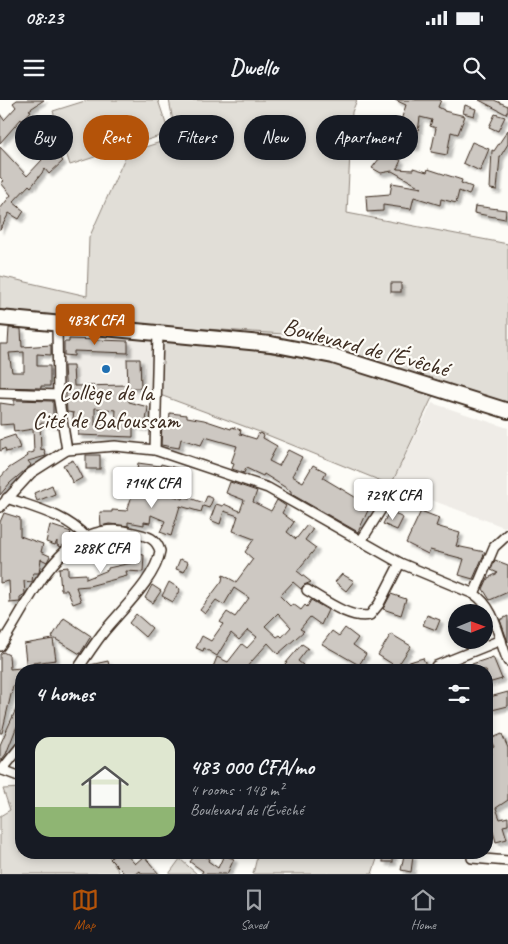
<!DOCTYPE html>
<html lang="en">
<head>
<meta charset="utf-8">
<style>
	body { margin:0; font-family:Caveat,sans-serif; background:#20242c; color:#f1f3f6; height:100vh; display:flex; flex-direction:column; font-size:19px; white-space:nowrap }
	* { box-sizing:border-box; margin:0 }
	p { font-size:16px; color:#9ea1a6 }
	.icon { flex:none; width:28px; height:28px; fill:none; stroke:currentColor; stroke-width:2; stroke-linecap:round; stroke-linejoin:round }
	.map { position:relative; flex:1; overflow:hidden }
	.sheet { position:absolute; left:15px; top:564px; width:478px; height:195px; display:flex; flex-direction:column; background:#171b24; border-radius:20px; box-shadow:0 2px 8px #0003 }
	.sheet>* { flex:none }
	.hud { position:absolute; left:15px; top:15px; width:479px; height:45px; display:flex; gap:10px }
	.needle { width:32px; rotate:89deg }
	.controls { position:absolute; left:448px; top:504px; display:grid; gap:10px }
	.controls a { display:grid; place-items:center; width:45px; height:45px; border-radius:50%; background:#171b24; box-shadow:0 2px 8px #0003; font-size:25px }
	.price { position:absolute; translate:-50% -42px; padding:0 11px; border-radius:5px; background:#fff; color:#222; font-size:16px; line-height:32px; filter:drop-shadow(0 1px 2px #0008) }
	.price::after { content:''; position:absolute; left:50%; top:30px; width:15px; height:11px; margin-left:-8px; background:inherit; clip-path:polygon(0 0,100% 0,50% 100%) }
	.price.current { background:#b45309; color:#fff }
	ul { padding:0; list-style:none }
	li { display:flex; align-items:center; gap:15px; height:125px; padding:0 20px }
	li span { display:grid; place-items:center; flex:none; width:140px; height:100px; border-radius:15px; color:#555 }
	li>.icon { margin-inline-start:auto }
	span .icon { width:60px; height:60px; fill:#fffc; stroke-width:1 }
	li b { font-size:21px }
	h2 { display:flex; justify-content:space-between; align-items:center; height:60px; padding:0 20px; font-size:21px }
	.tag { padding:0 18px; border-radius:22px; background:#171b24; box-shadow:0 2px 8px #0003; font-size:18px; line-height:45px }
	.tag.current { background:#b45309; color:#fff }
	.status { display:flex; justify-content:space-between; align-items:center; height:35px; padding:0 25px; background:#171b24; direction:ltr }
	.status svg { height:14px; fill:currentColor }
	header { display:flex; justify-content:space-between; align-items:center; height:65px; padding:0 20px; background:#171b24; font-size:22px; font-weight:700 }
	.dock { display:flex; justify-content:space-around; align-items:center; height:70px; border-top:1px solid #363941; background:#171b24; font-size:14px; color:#9ea1a6 }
	.dock a { display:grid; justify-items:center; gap:2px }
	.dock .current { color:#b45309 }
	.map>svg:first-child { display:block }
</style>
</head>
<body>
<div class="status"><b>08:23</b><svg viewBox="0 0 49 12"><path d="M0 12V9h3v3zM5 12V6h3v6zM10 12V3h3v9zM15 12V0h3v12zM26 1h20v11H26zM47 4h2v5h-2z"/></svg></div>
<header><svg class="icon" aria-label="menu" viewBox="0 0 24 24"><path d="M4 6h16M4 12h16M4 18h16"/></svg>Dwello<svg class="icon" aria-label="search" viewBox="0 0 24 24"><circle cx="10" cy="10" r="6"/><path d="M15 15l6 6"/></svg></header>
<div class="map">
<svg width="508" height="774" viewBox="0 0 508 774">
	<defs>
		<filter id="shadow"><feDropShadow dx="3.5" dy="3.5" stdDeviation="1" flood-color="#0004"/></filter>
	</defs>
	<rect width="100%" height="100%" fill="#fdfcf7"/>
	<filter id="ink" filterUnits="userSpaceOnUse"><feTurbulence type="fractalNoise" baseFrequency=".02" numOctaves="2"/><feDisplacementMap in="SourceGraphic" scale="10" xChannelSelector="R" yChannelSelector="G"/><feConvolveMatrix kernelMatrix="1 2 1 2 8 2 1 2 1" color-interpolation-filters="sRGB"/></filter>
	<g filter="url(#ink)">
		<!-- built -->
		<g fill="#efece7">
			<polygon points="61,234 153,239 153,298 61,300"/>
			<polygon points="432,303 508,328 508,426 504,427 391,385"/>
		</g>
		<!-- green -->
		<g fill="#e1ded7" stroke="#8e847a">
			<polygon points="88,0 158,0 169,33 70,65 53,11"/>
			<polygon points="169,0 357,0 352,12 347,113 508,144 508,304 438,285 391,385 265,334 160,295 162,241 223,245 313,260 315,236 159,226 0,212 0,176 87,196 89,138 127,53 176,37"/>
			<polygon points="21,688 21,752 107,753 120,774 0,774 0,716 10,710 3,689"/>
			<polygon points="258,753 258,752 379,753 372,774 253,774"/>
			<polygon points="180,759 197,774 169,774"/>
		</g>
		<!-- building -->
		<g fill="#cdc8c2" stroke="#3b2a1e" fill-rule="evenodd" filter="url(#shadow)">
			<polygon points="17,0 44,0 29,10 31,11 22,21 21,19 0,43 0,14 4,20 16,7 13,3"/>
			<polygon points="395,0 441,0 438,7 444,10 444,11 465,16 458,34 451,32 447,55 431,52 436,28 430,26 432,20 420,17 416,47 392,44 395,19 401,20 406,5"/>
			<polygon points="479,0 494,0 508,6 508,10 506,14"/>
			<polygon points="465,5 476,9 474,16 463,13"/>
			<polygon points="495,14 505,17 498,31 489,27"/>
			<polygon points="508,30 508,44 500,57 497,90 490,89 492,50 494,51"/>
			<polygon points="41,38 63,61 49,74 45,69 31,87 29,85 13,102 24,111 19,119 9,113 0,130 0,109 11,95 1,83 4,81 0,77 0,47 27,76 42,60 31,48"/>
			<polygon points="472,42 489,49 480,71 463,63"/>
			<polygon points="390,56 401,60 397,69 413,70 413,68 427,72 428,69 462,80 461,83 472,87 469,95 459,91 456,103 441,99 440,105 414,97 411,109 383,105 383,111 367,112 366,96 390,94 392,83 422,88 392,71 381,73 372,68 379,59"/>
			<polygon points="475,106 506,110 505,119 474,113"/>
			<rect x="391" y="183" width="10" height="9"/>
			<path d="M9 228 21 229 22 247 51 245V255L37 254V266H50V286H41V288L0 287V244H8ZM24 252V272H12L9 253Z"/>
			<polygon points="69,239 128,241 128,253 74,251 74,256 64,255 64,242 69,242"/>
			<polygon points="127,259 140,259 141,288 128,288"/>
			<path d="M64 266H73L74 286 128 285 129 302 148 307 145 328 133 326V337L78 335 79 324 72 322 74 313 67 312ZM95 308 116 310 115 325 95 326Z"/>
			<polygon points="14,300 53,301 53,324 40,323 41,350 44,349 46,356 28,361 31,365 10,383 0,395 0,378 9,368 28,356 27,354 34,352 33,329 14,332 13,324 0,325 0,303 14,305"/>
			<polygon points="170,313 187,315 187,317 204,320 231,329 232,327 241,330 240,334 256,339 259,333 264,335 263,338 277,346 269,361 279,366 288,350 302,357 292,376 303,382 313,365 326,372 323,378 370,406 358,432 291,394 291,391 264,374 263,376 246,368 244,373 232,369 234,364 231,363 237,346 205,337 201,345 181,339 179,348 161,345 162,322 169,323"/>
			<polygon points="15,335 20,348 6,352 5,348 0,351 0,340"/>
			<rect x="86" y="355" width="14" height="14"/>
			<polygon points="73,360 82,378 73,383 63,365"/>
			<polygon points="138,363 160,366 161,364 180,369 176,385 157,380 159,373 137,370"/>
			<path d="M230 382 257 391 253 402 271 411 277 400 286 406 282 413 294 422 287 432 296 439 307 425 313 429 305 440 316 448 297 471 311 482 304 485 301 489 293 482 280 496 290 506 293 504 301 510 305 505 307 507 311 500 328 510 321 525 310 517 300 529 304 531 278 554 268 543 244 570H221L213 567 217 557 228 562 242 544 247 548 257 537 248 530 239 540 231 533 217 556 204 548 203 551 196 548 202 536 211 541 223 524 220 522 227 512 235 517 249 498 234 488 224 505 216 500 205 514 200 510 222 481 223 475 236 482 253 459 245 452 254 439 233 431 238 416 224 411 220 424 210 420 216 404 223 406 224 404 240 411 244 400 226 393ZM278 513 291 527 282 537 280 535 277 537 265 526Z"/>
			<polygon points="136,383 183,399 184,396 204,403 207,396 213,399 209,408 203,406 201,412 180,406 171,436 160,432 165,421 151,415 150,423 144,422 144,425 128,422 128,426 109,424 101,426 100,412 112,412 112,410 127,411"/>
			<polygon points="52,385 55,394 37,401 34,393"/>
			<polygon points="389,411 403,418 397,430 383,424"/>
			<polygon points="421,411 439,418 436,426 460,433 456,446 485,452 473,479 459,475 464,459 430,450 428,454 406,443"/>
			<polygon points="4,413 20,418 20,436 43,444 41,452 50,456 47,462 41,459 39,473 33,473 32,482 24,481 25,494 20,497 20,502 10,503 9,481 0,483 0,422"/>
			<polygon points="50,425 71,432 68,441 61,447 57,445 57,441 55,445 46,442"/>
			<polygon points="138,443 138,454 144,455 143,472 126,471 127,476 89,486 76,487 81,501 73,504 67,490 61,490 59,468 68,467 68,475 86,474 86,479 108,470 108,468 131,463 131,452 123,453 122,444"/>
			<polygon points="180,459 188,462 184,472 176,469"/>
			<polygon points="495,460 508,465 508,492 490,500 483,489 488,478 498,473 491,470"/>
			<polygon points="342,474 354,481 346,491 335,482"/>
			<polygon points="169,482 180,489 173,502 162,496"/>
			<polygon points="152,485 161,491 153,503 145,498"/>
			<polygon points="391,494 406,499 401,515 383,509"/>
			<polygon points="136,514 152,528 145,537 129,523"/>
			<polygon points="427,515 440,520 436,530 423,525"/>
			<polygon points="508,516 508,542 500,520"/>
			<polygon points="64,518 91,536 80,554 52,537"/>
			<polygon points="345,528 358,538 353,545 366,554 359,565 322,544 332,531 339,536"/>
			<polygon points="391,534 411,546 397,567 378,555"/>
			<polygon points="53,539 56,560 33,563 34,570 27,570 24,544"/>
			<polygon points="463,540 484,540 465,548"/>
			<polygon points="302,544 308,548 298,561 303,565 299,570 280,570"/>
			<polygon points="3,552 9,555 10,569 21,568 21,585 13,586 2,633 0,633 0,554"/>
			<polygon points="493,557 502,579 488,583 486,570 460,570 460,568"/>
			<polygon points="423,558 428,570 408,570 406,563"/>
			<polygon points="108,561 110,570 91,570 90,565"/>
			<polygon points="508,592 508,606 492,610 491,606 486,608 486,598"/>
			<polygon points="21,598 21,627 17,626 6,654 0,662 0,645"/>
			<polygon points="502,634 508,648 508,700 496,708 500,719 508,717 508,725 503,726 507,739 496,742 490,721 486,723 486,658 492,654 489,649 494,647 490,639"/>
			<polygon points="117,752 124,752 135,764 144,756 159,774 142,774 140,771 136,774 125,774 110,759"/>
			<polygon points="197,752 209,759 208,761 218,768 224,755 234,759 227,774 201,774 203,771 190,762"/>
			<rect x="383" y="752" width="10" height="10"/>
			<polygon points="404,755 413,756 411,772 401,770"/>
		</g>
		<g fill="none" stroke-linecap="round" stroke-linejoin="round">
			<!-- minor casing -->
			<g stroke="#3b2a1e" stroke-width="12">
				<g id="minor">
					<polyline points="57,225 58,295 67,350"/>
					<polyline points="0,293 58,295"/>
					<polyline points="155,350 158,232"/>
					<path d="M7 398C35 408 66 415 86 437"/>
					<path d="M0 407 31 373 67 350 115 346 155 350 268 388 400 463 474 494C496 508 498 538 508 561"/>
					<polyline points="361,441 392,392"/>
					<path d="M307 490C324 500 351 520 370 515L379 504 400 463"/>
					<polyline points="474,494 494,447 508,434"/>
					<path d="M0 546C32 500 62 414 134 433 146 436 156 437 160 451 156 479 119 512 102 534 93 546 85 558 77 570"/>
					<polyline points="436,566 501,540"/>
					<polyline points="0,669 21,677"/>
					<polyline points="2,670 21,646"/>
					<polyline points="472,758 508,761"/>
				</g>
			</g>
			<!-- primary casing -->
			<g stroke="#3b2a1e" stroke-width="18">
				<polyline id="primary" points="0,218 271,244 333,256 508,311"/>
			</g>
			<!-- minor -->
			<use href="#minor" stroke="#fdfcf7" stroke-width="9"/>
			<!-- primary -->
			<use href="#primary" stroke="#fdfcf7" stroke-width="14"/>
		</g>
	</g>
	<!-- markers -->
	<circle fill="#1f6fb2" stroke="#fdfcf7" stroke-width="2" cx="106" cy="269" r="5"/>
	<g text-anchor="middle" stroke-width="4.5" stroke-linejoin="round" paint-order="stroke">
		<!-- street labels -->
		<g font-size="24" fill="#3b2a1e" stroke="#fdfcf7">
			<text transform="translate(366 247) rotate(15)" y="8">Boulevard de l'Évêché</text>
		</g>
		<!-- poi labels -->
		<g font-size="24" fill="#3b2a1e" stroke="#fdfcf7">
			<text x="106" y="300">Collège de la<tspan x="106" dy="28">Cité de Bafoussam</tspan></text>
		</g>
	</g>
</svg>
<div class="controls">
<a><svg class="needle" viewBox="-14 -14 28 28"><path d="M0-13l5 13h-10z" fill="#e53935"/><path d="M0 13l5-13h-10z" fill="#9ea1a6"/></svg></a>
</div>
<b class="price current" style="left:95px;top:246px">483K CFA</b>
<b class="price" style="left:152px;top:409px">714K CFA</b>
<b class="price" style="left:393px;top:421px">729K CFA</b>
<b class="price" style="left:101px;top:474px">288K CFA</b>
<div class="hud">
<a class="tag">Buy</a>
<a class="tag current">Rent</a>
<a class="tag">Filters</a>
<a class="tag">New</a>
<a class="tag">Apartment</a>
</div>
<section class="sheet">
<h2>4 homes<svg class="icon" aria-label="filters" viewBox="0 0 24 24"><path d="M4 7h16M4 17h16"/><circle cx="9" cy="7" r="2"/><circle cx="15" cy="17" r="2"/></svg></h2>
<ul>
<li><span style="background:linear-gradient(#dfe7d0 70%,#8fb573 0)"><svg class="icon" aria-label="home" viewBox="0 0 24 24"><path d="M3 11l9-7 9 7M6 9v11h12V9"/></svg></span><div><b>483 000 CFA/mo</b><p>4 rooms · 148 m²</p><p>Boulevard de l'Évêché</p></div></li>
</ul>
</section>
</div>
<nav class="dock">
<a class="current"><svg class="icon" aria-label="map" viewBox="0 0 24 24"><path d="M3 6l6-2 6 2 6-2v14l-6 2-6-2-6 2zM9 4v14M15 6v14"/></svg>Map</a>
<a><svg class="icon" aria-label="saved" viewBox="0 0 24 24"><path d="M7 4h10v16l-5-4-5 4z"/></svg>Saved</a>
<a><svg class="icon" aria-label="home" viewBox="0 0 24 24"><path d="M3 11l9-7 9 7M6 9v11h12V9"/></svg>Home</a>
</nav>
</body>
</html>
